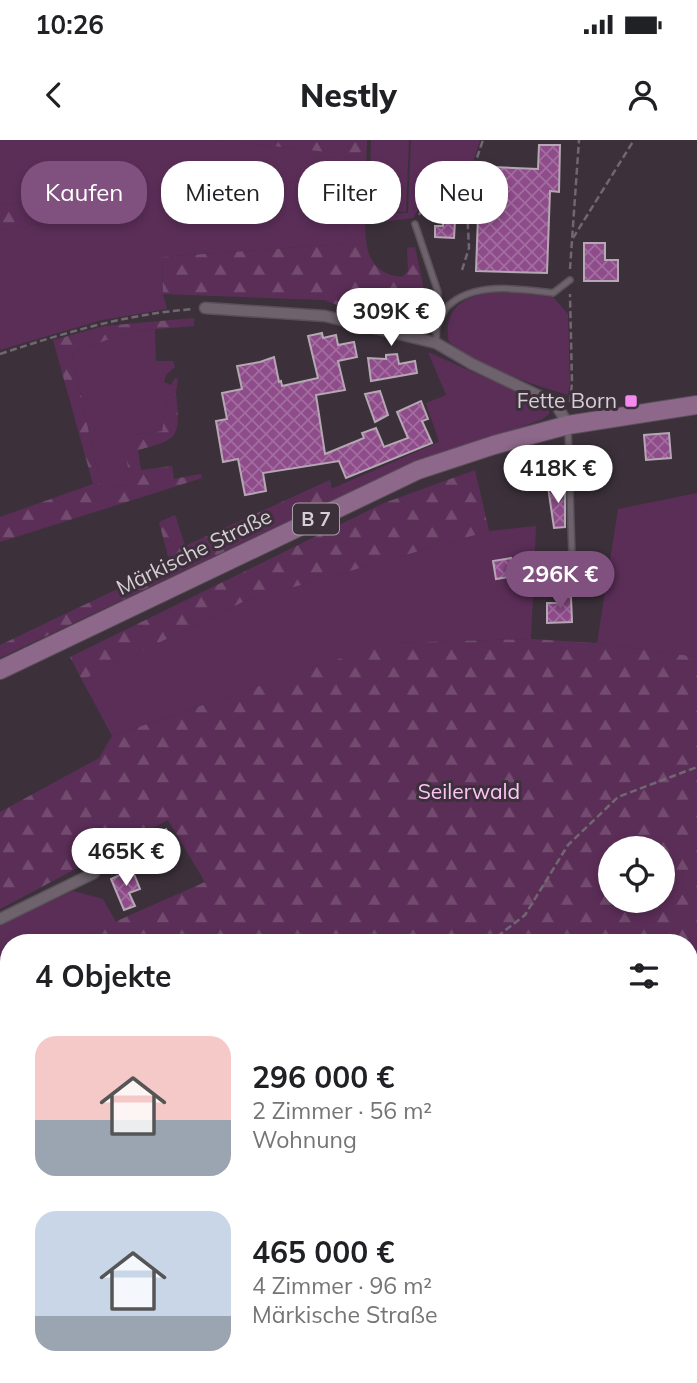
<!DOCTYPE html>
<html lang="de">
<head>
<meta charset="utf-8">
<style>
	body { margin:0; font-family:Mulish,sans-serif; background:#f6f6f6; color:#202124; height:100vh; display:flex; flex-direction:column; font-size:26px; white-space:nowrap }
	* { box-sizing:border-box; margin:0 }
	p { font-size:23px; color:#757577 }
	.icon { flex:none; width:38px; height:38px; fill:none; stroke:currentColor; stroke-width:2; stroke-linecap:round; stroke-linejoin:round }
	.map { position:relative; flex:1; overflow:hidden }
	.details { position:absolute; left:0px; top:794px; width:698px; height:450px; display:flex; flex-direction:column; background:#fff; border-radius:28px 28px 0 0; box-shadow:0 4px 10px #0003 }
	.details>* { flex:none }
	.top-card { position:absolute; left:21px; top:21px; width:656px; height:63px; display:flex; gap:14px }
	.fabs { position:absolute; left:598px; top:696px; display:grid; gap:14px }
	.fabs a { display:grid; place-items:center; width:77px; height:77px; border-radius:50%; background:#fff; box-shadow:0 4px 10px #0003; font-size:35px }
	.price { position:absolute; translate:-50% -60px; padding:0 16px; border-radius:24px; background:#fff; color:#222; font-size:23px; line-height:46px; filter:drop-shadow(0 2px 4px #0008) }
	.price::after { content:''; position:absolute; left:50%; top:42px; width:21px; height:16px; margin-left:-10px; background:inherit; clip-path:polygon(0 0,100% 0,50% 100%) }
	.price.selected { background:#80507f; color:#fff }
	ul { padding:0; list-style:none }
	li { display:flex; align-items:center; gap:21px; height:175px; padding:0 35px }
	li span { display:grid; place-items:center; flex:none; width:196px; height:140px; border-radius:21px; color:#555 }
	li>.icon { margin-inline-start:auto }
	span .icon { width:84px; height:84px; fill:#fffc; stroke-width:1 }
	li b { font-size:30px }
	h2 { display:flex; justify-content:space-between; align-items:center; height:84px; padding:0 35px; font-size:30px }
	.chip { padding:0 24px; border-radius:28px; background:#fff; box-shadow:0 4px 10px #0003; font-size:24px; line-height:63px }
	.chip.selected { background:#80507f; color:#fff }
	.status { display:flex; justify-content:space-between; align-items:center; height:49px; padding:0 35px; background:#fff; direction:ltr }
	.status svg { height:19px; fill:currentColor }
	header { display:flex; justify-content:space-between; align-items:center; height:91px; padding:0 35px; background:#fff; font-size:32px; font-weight:800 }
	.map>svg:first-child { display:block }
</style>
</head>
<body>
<div class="status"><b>10:26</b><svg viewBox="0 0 49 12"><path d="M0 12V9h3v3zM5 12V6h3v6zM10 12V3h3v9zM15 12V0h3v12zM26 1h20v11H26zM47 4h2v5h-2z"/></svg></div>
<header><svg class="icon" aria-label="back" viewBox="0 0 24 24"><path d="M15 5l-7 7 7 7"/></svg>Nestly<svg class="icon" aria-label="person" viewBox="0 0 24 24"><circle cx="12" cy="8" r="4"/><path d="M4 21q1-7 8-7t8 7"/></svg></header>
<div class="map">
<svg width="697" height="1243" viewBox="0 0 697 1243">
	<defs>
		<pattern id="forest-firs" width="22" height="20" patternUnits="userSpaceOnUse" patternTransform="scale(1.75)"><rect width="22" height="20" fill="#5b2e58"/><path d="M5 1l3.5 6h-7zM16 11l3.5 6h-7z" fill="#724b6f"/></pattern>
		<pattern id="building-cross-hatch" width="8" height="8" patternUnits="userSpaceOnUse" patternTransform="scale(1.75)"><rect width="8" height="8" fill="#8f4c8b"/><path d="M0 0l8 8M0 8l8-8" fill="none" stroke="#a36da0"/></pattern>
	</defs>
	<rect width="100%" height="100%" fill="#3c313b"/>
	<!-- green -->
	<g fill="#5b2e58">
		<polygon points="0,0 216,0 346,14 344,104 162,117 163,154 167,169 102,180 0,210 0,90 141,69 135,46 0,65"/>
		<polygon points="371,0 409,0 406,72 369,71"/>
		<polygon points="411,0 479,0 480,1 464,47 426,58 413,78 364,84 365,73 408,73"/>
		<path d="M519 153 553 157 568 174 570 244 568 255C526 242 483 229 449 202 443 175 457 159 484 154 495 152 507 153 519 153Z"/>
		<polygon points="155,189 156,221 173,221 175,227 166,235 164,242 171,245 175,238 178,239 176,253 169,253 162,291 128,296 131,344 101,349 72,213 131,191"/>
		<polygon points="428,212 546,265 549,270 549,274 541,280 418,323 333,360 331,349 439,302 426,263 446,255"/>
		<polygon points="697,353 697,517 597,503 618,369"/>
		<polygon points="536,386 531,499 386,503 112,596 82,540 245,461 489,391"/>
		<polygon points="73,751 103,759 116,782 85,795 49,801 44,803 9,803 9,822 0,826 0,785"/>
		<polygon points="0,989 9,1002 9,1221 0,1205"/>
		<polygon points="16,1236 168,1236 173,1243 25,1243"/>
	</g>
	<!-- forest -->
	<g fill="url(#forest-firs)" fill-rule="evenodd">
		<path d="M216 0H367C366 20 366 40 366 60 365 92 359 133 402 137L408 131 407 108 415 107 425 155V175L420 191 409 193 324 160 163 154 162 117 344 104 345 14Z"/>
		<polygon points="135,46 141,69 0,90 0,65"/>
		<path d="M194 178V186L131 191 72 213 101 349 131 344 124 306 128 296 162 291 169 252 176 253C180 296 181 299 138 310L141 330 172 326 174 339 201 334 202 338 0 402V377L93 344 53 200 104 186Z"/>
		<polygon points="475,330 489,391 245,461 82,540 70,517 384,363"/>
		<polygon points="330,340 333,360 0,518 0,505 170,424 159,382 175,375 185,406"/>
		<path d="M531 499 597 503 697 517V1243H173L168 1236H690V803H44L49 801 85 795 205 742 168 680 0 769V672L99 618 112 596 386 503ZM611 709H663V761H611Z"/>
		<polygon points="9,822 9,1002 0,989 0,826"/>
	</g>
	<!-- building -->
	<g fill="url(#building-cross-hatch)" stroke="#b5a7b3" stroke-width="2">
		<polygon points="539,5 560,5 559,52 550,51 547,133 476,131 479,49 492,50 493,27 538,29"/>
		<polygon points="443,81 455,81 454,98 435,97 435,86 443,86"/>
		<polygon points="584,103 605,103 605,120 618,120 618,141 584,141"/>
		<polygon points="322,193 323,198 336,195 338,205 354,202 357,217 338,221 345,250 316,255 325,314 364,298 362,293 376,288 384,307 408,298 397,272 421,261 428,279 422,281 432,303 346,338 339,321 263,333 266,351 245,355 238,319 223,322 216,281 227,279 222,253 242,249 237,226 260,222 274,217 279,242 281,241 282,246 318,238 308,196"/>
		<polygon points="397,214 399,224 415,221 417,233 371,241 368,218 386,219 386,215"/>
		<polygon points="380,251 388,275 375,282 365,254"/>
		<polygon points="669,293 671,318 646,320 644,295"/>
		<polygon points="565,345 565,387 554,388 548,347"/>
		<polygon points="511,418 514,436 496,439 493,421"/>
		<polygon points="560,457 571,457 572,482 547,483 547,463 560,463"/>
		<polygon points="166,689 172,700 144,717 137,705"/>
		<polygon points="132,729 140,749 129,753 135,766 124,770 111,739"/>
	</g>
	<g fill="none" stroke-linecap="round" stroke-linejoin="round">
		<!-- service casing -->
		<g stroke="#595058" stroke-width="8">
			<g id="service">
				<polyline points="415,84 438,152 436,203"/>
				<path d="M435 191C439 183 442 172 448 166 475 141 520 149 553 153L570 140"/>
				<polyline points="568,289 573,447"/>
			</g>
		</g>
		<!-- minor casing -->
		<g stroke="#595058" stroke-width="13">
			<g id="minor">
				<polyline points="205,168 325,176 436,203 472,224 556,264 568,285"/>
				<polyline points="0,779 94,733"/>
			</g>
		</g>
		<!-- primary casing -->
		<g stroke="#595058" stroke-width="20">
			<polyline id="primary" points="0,530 418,330 494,305 568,285 697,265"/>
		</g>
		<!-- path -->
		<g stroke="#716770" stroke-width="2.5" stroke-dasharray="7 3.5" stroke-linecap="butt">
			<polyline points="419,75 427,60 465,50"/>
			<polyline points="573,98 634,0"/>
			<polyline points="570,129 579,0"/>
			<polyline points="462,130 469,108 466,50 483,0"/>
			<path d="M0 214C64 193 126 174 194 169"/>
			<polyline points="570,262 572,243 570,154"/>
			<polyline points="489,803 525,775 568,705 618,657 697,627"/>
			<polyline points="690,876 697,876"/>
			<polyline points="0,928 9,928"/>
			<polyline points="0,1132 9,1131"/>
			<polyline points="244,1243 247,1236"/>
		</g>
		<!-- service -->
		<use href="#service" stroke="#6e626c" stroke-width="5"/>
		<!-- minor -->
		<use href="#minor" stroke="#6e626c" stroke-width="10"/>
		<!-- primary -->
		<use href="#primary" stroke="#8e688b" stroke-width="18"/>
	</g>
	<!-- markers -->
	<rect fill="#f589ee" stroke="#3c313b" stroke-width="2.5" x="624" y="254" width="14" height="14" rx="3.5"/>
	<g text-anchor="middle" stroke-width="6" stroke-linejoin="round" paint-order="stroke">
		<!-- shield labels -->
		<rect fill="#3c313b" stroke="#a8a0a7" stroke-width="2" x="293" y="363.5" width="46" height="31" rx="5"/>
		<g font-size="19" font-weight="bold" fill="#d6cfd5">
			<text x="316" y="386">B 7</text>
		</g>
		<!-- poi labels -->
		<g font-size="21" fill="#d6cfd5" stroke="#3c313b" text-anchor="end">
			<text x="617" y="268">Fette Born</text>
		</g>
		<!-- street labels -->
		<g font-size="21" fill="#d6cfd5" stroke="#3c313b">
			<text transform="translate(194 412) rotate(-26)" y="7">Märkische Straße</text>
		</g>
		<!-- park labels -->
		<g font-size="21" fill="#fdc4f7" stroke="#3c313b">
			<text x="469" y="659">Seilerwald</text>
		</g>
	</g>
</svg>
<div class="fabs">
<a><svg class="icon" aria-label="locate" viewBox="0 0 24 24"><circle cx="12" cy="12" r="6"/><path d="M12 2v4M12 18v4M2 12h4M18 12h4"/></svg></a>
</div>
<b class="price" style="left:391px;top:208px">309K €</b>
<b class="price" style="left:558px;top:365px">418K €</b>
<b class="price selected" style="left:560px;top:471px">296K €</b>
<b class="price" style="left:126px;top:748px">465K €</b>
<div class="top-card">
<a class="chip selected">Kaufen</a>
<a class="chip">Mieten</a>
<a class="chip">Filter</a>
<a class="chip">Neu</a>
</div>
<section class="details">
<h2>4 Objekte<svg class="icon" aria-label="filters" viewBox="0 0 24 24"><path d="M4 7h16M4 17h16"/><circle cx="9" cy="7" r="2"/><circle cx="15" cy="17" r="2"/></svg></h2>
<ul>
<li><span style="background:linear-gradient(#f6c9c9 60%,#9aa5b1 0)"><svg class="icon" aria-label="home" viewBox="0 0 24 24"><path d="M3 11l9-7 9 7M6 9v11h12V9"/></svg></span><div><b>296 000 €</b><p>2 Zimmer · 56 m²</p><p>Wohnung</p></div></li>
<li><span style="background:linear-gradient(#c9d6e8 75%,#9aa5b1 0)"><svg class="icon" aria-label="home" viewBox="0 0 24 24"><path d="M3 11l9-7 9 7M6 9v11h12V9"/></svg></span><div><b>465 000 €</b><p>4 Zimmer · 96 m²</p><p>Märkische Straße</p></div></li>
</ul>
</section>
</div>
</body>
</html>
